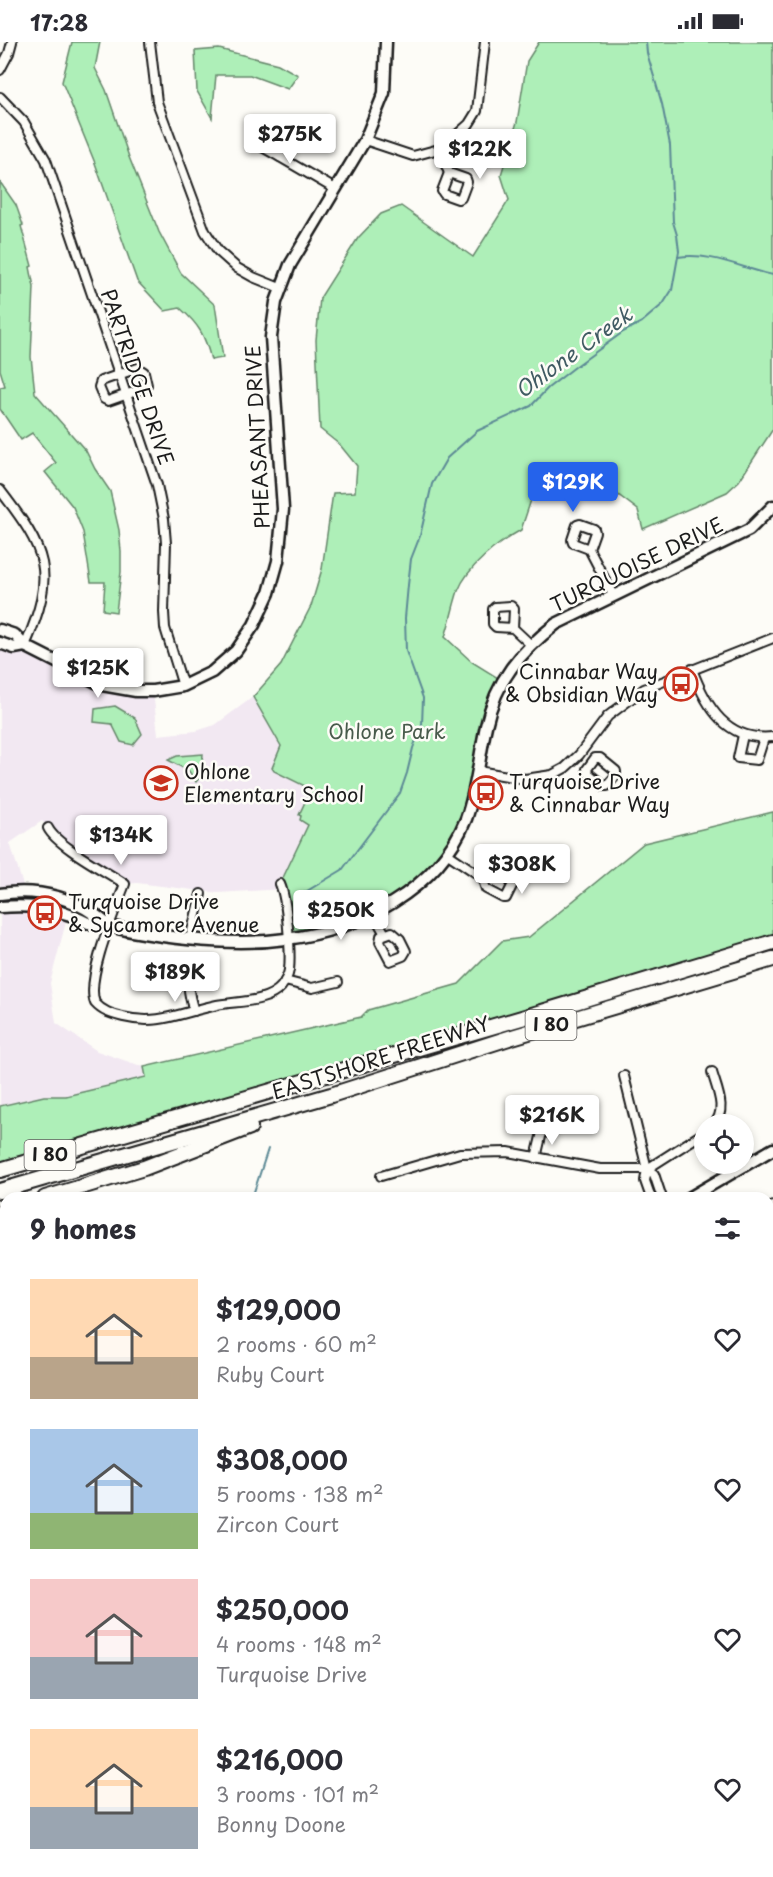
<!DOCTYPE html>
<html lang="en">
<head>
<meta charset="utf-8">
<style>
	body { margin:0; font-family:"Playpen Sans",sans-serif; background:#f2f2f3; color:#2b2b33; height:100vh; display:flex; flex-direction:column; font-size:22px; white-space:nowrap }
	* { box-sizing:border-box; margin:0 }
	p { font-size:20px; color:#7c7c81 }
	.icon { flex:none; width:33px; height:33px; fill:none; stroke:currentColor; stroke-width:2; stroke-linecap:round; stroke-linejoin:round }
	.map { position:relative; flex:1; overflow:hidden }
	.sheet { position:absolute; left:0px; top:1150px; width:774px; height:686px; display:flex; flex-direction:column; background:#fff; border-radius:18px 18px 0 0; box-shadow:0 3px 9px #0003 }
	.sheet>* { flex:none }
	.buttons { position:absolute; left:694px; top:1072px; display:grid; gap:12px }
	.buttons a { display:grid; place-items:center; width:60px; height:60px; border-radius:50%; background:#fff; box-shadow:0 3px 9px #0003; font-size:30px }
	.price { position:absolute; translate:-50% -51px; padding:0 14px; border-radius:6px; background:#fff; color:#222; font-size:20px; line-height:39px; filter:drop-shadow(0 2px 3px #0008) }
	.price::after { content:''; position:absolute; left:50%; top:36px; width:18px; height:14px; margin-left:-9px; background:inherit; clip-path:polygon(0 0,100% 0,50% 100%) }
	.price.on { background:#2563eb; color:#fff }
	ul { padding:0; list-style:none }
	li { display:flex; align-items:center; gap:18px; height:150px; padding:0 30px }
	li span { display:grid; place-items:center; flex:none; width:168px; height:120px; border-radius:0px; color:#555 }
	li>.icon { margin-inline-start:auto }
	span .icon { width:72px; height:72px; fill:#fffc; stroke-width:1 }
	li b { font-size:26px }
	h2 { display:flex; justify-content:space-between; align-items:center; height:72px; padding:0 30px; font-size:26px }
	.status { display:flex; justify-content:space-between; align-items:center; height:42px; padding:0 30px; background:#fff; direction:ltr }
	.status svg { height:16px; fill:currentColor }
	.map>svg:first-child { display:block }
</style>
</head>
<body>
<div class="status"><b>17:28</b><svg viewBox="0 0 49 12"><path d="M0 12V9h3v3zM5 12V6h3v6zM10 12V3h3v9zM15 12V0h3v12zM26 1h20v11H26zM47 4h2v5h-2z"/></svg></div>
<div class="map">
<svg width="773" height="1835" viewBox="0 0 773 1835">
	<rect width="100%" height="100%" fill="#fdfcf7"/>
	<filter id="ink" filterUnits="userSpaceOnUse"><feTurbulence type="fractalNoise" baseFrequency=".0167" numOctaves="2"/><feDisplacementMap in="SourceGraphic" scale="12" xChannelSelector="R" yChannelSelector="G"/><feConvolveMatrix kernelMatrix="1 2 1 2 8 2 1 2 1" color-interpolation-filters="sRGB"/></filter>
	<g filter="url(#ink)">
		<!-- built -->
		<g fill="#f2e8f2">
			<polygon points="0,601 25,604 89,637 153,649 158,693 196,689 215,683 253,655 281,704 272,725 311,747 301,774 308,782 280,842 282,847 218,851 137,841 125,842 69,806 42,779 10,801 25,850 0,852"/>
			<polygon points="0,865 68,872 50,941 56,981 97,1009 144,1025 147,1035 66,1054 44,1054 0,1064"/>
			<polygon points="0,1341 6,1347 6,1425 0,1422"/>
		</g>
		<!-- green -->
		<g fill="#aeefb8" stroke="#65866a" stroke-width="1.5">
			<path d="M72 0H100L95 26 106 48 129 115 159 190 181 231 215 263 223 316 211 318C205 293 199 283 180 266L165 269 137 239 95 121 62 40Z"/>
			<path d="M539 0H773V387L739 439 727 450 643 487 638 468 609 446 584 439 549 434 536 443 521 488C499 500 467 525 458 549 453 564 450 580 445 595L472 620 503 639 478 729 448 812 373 871 288 897 280 842 308 783 300 778 301 774 299 773 311 747 274 729 272 726 281 704 253 655 281 623 311 564 322 527 333 451 355 450 357 424 340 403 320 387 316 298 320 256 358 196 381 172 401 164 473 215 509 158 501 133 517 80 527 19Z"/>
			<polygon points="219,7 278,22 298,33 288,47 250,33 216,33 212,76 197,49 195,9"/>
			<polygon points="0,140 16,163 23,183 21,184 32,224 30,225 34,245 31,315 35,351 86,409 95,427 110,449 119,488 121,509 121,530 116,570 103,568 105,540 91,540 83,490 73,465 45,430 56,421 32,391 21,398 0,367 0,345 5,344 0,328"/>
			<polygon points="115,664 135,676 142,692 133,703 121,700 112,682 94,680 95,667"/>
			<polygon points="203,712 201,734 196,740 189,729 168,718 177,714"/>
			<polygon points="773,770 773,900 0,1128 0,1064 44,1054 66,1054 146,1035 144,1025 361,975 368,968 459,942 502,899 529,895 644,801"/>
			<polygon points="0,1432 6,1435 6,1645 0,1640"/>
		</g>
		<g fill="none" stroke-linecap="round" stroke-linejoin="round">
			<!-- stream -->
			<g stroke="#5c8995" stroke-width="2">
				<path d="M678 215C711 210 741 226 773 233"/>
				<polyline points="302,852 342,828 400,751 407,731 413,706 422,683 423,656 406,609 405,576 408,543 411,517 420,494 432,442 447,416 477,389 531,364 548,346 575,325 623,290 642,280 663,262 672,248 679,209 677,193 673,180 670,103 662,62 647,11 646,0"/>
				<polyline points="252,1156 268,1107"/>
				<polyline points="0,1539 6,1535"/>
				<polyline points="332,1835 334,1830"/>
			</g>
			<!-- street casing -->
			<g stroke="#1c1c1c" stroke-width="12">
				<g id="street">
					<polyline points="150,0 157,60 205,189 218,209 237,226 253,235 280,246"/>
					<polyline points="0,28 9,11 12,0"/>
					<polyline points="0,55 24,80 46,118 157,443 164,477 166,501 164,570 165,586 183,644"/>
					<polygon points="265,85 271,86 285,96 285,105 280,115 257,102 257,99"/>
					<polyline points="365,98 413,114 439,107 459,91 469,82 477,69 485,0"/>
					<polyline points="439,107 449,131"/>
					<polyline points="280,115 335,147"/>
					<polygon points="449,131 466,137 467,140 461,156 458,157 444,152 442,149"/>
					<polygon points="138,326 144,330 147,343 145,346 108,359 104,357 99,345 101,339"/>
					<path d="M0 448C47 509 57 530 25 604"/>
					<polyline points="589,507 595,490 594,487 580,482 577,483 572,498 573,501 589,507 613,553"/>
					<polyline points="513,586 514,567 511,564 495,565 493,567 493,582 496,585 513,586 530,602"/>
					<path d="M692 627C706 665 727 700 773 695"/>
					<polyline points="743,693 738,716 757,718 764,696"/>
					<polygon points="595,716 600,716 616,729 616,733 607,744 604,744 588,731 587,727"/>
					<polyline points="478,729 525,737 552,733 565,726 579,713 608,674 644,647 773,596"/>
					<path d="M48 786C56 803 107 830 125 842 116 866 85 937 95 961 103 970 112 972 123 975 159 984 182 970 217 963 237 959 267 961 281 945 285 940 288 934 289 928 291 910 287 858 280 842"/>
					<polyline points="448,812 485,837"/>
					<polygon points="496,831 512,839 513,842 506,856 503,856 486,847 484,841 487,834"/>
					<polyline points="373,871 385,892"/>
					<polygon points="392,890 400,897 406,909 403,914 390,919 380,900 381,894"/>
					<polyline points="190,897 201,852"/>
					<path d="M191 918C186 936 188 952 194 969"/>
					<polyline points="285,939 312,946 338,940"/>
					<path d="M712 1030C717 1048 728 1069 713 1083"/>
					<polyline points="624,1034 647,1127 645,1139 651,1156"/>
					<polyline points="536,1116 543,1086"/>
					<polyline points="647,1127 654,1132 662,1156"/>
					<polyline points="381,1134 460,1111 508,1110 600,1127 647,1127 705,1090"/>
					<polyline points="768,1167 773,1164"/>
					<polyline points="0,1238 6,1235"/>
					<polyline points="768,1323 773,1319"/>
					<polyline points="768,1367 773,1372"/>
					<polyline points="768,1490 768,1498"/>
					<polyline points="0,1806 6,1809"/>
					<polyline points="40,1830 47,1835"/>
					<polyline points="450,1835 451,1830"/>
					<polyline points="647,1835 647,1830"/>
					<polyline points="725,1835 726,1830"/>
				</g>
			</g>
			<!-- secondary casing -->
			<g stroke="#1c1c1c" stroke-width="15">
				<g id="secondary">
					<polyline points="0,588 15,593 25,604 102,643 136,649 153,649 183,644 212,630 236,609 254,583 269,551 278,519 283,467 271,295 276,260 290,223 365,98 384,51 386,0"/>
					<polyline points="0,601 14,606 25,604"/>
					<path d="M0 852C40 846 79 856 109 884"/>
					<path d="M0 865C24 863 44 864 67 872 74 874 81 878 88 881 95 883 103 883 110 884 118 886 125 888 132 889 182 898 235 904 286 897 359 888 437 849 466 777 477 747 479 715 486 684 496 638 520 610 556 582L749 488 773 464"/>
					<polyline points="689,1156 773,1107"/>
					<polyline points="768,1409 773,1407"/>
					<polyline points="768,1418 773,1416"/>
					<polyline points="768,1428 773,1431"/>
					<polyline points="0,1691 6,1696"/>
					<polyline points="156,1830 162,1835"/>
					<polyline points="50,1835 53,1830"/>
				</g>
			</g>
			<!-- primary casing -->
			<g stroke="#1c1c1c" stroke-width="16">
				<g id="primary">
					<polyline points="0,1422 6,1425"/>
					<polyline points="0,1437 6,1439"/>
					<polyline points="768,1653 773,1653"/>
					<polyline points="768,1666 773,1666"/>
				</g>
			</g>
			<!-- highway casing -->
			<g stroke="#1c1c1c" stroke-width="18">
				<g id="highway">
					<polyline points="0,1128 539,971 773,900"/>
					<polyline points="0,1149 331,1053 509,996 773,917"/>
					<polyline points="45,1156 144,1126 250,1085"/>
					<polyline points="0,1171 6,1168"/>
				</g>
			</g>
			<!-- street -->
			<use href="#street" stroke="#fdfcf7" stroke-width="8"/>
			<!-- secondary -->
			<use href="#secondary" stroke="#fdfcf7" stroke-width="10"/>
			<!-- primary -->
			<use href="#primary" stroke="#fdfcf7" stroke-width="12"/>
			<!-- highway -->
			<use href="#highway" stroke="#fdfcf7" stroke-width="14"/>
			<!-- rail -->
			<g stroke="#1c1c1c" stroke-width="2" stroke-dasharray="9 4.5" stroke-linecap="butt">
				<polyline points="0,1341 6,1347"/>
				<polyline points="768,1590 773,1590"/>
			</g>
		</g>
	</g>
	<!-- icons -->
	<defs>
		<g id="bus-ring" transform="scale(1.725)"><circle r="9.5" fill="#fdfcf7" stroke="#c8321e" stroke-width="1.5"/><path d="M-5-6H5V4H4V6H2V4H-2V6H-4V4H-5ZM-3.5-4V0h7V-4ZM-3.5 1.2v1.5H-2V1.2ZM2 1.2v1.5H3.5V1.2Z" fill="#c8321e"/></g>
		<g id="school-ring" transform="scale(1.725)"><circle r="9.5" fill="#fdfcf7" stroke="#c8321e" stroke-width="1.5"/><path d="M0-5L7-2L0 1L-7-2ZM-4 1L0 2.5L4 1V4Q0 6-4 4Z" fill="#c8321e"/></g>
	</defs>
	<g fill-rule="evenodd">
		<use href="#bus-ring" x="681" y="642"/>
		<use href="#school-ring" x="161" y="741"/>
		<use href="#bus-ring" x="486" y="751"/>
		<use href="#bus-ring" x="45" y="871"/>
	</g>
	<g text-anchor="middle" stroke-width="5" stroke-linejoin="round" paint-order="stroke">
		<!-- shield labels -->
		<g fill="#fdfcf7" stroke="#605f5e" stroke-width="1.5">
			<rect x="525.5" y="968" width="51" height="30" rx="4.5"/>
			<rect x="24.5" y="1098" width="51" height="30" rx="4.5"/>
		</g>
		<g font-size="18" font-weight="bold" fill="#1c1c1c">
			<text x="551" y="989">I 80</text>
			<text x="50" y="1119">I 80</text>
		</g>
		<!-- street labels -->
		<g font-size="20" fill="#1c1c1c" stroke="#fdfcf7">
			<text transform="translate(137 335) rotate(71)" y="7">PARTRIDGE DRIVE</text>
			<text transform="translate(258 395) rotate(-93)" y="7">PHEASANT DRIVE</text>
			<text transform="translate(637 523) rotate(-26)" y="7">TURQUOISE DRIVE</text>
			<text transform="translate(381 1016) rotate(-18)" y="7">EASTSHORE FREEWAY</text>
		</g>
		<!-- poi labels -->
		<g font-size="20" fill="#1c1c1c" stroke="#fdfcf7" text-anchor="start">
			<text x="658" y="637" text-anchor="end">Cinnabar Way<tspan x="658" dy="23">&amp; Obsidian Way</tspan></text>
			<text x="184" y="737">Ohlone<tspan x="184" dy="23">Elementary School</tspan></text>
			<text x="509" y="747">Turquoise Drive<tspan x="509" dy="23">&amp; Cinnabar Way</tspan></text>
			<text x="68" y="867">Turquoise Drive<tspan x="68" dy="23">&amp; Sycamore Avenue</tspan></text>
		</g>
		<!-- park labels -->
		<g font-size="20" fill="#485b4b" stroke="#fdfcf7">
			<text x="387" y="697">Ohlone Park</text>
		</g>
		<!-- water labels -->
		<g font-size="21" font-style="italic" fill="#415b63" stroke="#fdfcf7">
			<text transform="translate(574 311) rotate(-36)" y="7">Ohlone Creek</text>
		</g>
	</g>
</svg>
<div class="buttons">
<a><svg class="icon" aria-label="locate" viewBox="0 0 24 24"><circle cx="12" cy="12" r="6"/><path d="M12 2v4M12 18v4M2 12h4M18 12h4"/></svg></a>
</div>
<b class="price" style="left:290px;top:123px">$275K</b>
<b class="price" style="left:480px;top:138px">$122K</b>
<b class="price on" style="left:573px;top:471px">$129K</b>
<b class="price" style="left:98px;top:657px">$125K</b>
<b class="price" style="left:121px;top:824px">$134K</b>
<b class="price" style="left:522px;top:853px">$308K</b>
<b class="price" style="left:341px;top:899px">$250K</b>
<b class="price" style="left:175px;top:961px">$189K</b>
<b class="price" style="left:552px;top:1104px">$216K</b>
<section class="sheet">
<h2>9 homes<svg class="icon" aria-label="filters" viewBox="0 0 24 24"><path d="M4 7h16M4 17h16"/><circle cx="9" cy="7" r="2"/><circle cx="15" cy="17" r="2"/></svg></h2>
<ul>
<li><span style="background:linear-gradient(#ffd9b3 65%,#b9a48a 0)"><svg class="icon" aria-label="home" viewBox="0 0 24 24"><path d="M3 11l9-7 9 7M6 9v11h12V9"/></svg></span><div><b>$129,000</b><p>2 rooms · 60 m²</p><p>Ruby Court</p></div><svg class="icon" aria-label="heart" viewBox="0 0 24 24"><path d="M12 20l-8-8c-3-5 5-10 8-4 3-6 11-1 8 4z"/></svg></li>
<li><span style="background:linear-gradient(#a9c7e8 70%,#8fb573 0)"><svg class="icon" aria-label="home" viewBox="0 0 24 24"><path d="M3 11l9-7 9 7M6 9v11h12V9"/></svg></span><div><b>$308,000</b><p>5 rooms · 138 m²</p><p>Zircon Court</p></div><svg class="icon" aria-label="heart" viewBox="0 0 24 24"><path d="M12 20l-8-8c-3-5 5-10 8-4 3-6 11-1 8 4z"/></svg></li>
<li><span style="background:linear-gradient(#f6c9c9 65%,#9aa5b1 0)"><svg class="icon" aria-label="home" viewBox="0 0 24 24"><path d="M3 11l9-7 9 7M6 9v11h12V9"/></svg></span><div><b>$250,000</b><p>4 rooms · 148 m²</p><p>Turquoise Drive</p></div><svg class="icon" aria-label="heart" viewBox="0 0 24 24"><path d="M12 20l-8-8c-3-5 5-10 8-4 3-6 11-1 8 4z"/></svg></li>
<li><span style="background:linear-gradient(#ffd9b3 65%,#9aa5b1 0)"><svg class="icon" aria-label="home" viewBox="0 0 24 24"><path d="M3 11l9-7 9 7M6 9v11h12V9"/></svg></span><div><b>$216,000</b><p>3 rooms · 101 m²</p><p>Bonny Doone</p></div><svg class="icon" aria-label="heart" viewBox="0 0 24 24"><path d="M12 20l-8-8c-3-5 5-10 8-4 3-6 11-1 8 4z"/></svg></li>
</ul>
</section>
</div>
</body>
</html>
